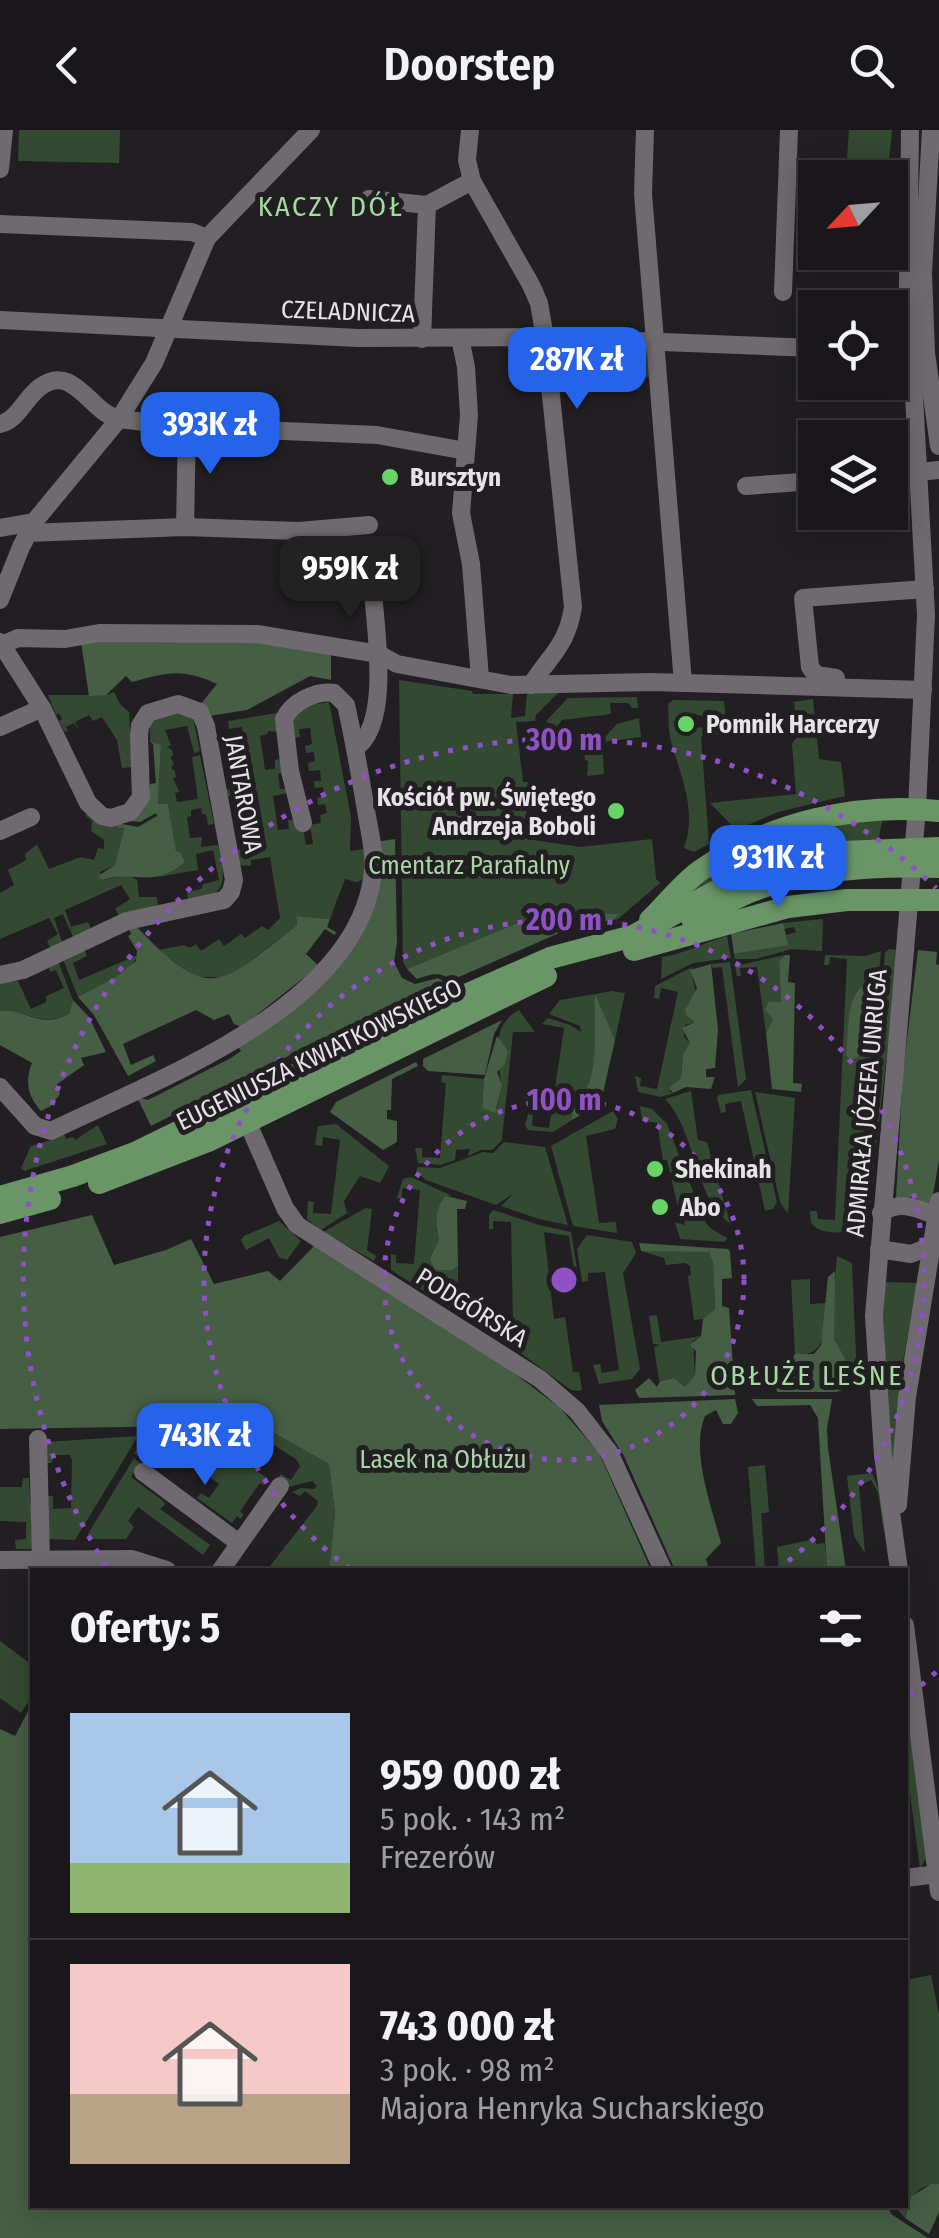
<!DOCTYPE html>
<html lang="pl">
<head>
<meta charset="utf-8">
<style>
	body { margin:0; font-family:"Fira Sans Condensed",sans-serif; background:#232023; color:#f1f3f6; height:100vh; display:flex; flex-direction:column; font-size:38px; white-space:nowrap }
	* { box-sizing:border-box; margin:0 }
	p { font-size:32px; color:#9f9fa2 }
	.icon { flex:none; width:55px; height:55px; fill:none; stroke:currentColor; stroke-width:2; stroke-linecap:round; stroke-linejoin:round }
	.map { position:relative; flex:1; overflow:hidden }
	.drawer { position:absolute; left:30px; top:1438px; width:878px; height:640px; display:flex; flex-direction:column; background:#1a171a; border-radius:0px; box-shadow:0 5px 25px #0003,0 0 0 2px #383639 }
	.drawer>* { flex:none }
	.needle { width:65px; rotate:244deg }
	.fabs { position:absolute; left:798px; top:30px; display:grid; gap:20px }
	.fabs a { display:grid; place-items:center; width:110px; height:110px; border-radius:0px; background:#1a171a; box-shadow:0 5px 25px #0003,0 0 0 2px #383639; font-size:50px }
	.price { position:absolute; translate:-50% -85px; padding:0 22px; border-radius:20px; background:#2563eb; color:#fff; font-size:32px; line-height:65px; filter:drop-shadow(0 2px 5px #0008) }
	.price::after { content:''; position:absolute; left:50%; top:60px; width:30px; height:22px; margin-left:-15px; background:inherit; clip-path:polygon(0 0,100% 0,50% 100%) }
	.price.current { background:#222; color:#fff }
	ul { padding:0; list-style:none }
	li { display:flex; align-items:center; gap:30px; height:250px; padding:0 40px }
	li+li { border-top:2px solid #383639 }
	li span { display:grid; place-items:center; flex:none; width:280px; height:200px; border-radius:0px; color:#555 }
	li>.icon { margin-inline-start:auto }
	span .icon { width:120px; height:120px; fill:#fffc; stroke-width:1 }
	li b { font-size:42px }
	h2 { display:flex; justify-content:space-between; align-items:center; height:120px; padding:0 40px; font-size:42px }
	header { display:flex; justify-content:space-between; align-items:center; height:130px; padding:0 40px; background:#1a171a; font-size:45px; font-weight:600 }
	.map>svg:first-child { display:block }
</style>
</head>
<body>
<header><svg class="icon" aria-label="back" viewBox="0 0 24 24"><path d="M15 5l-7 7 7 7"/></svg>Doorstep<svg class="icon" aria-label="search" viewBox="0 0 24 24"><circle cx="10" cy="10" r="6"/><path d="M15 15l6 6"/></svg></header>
<div class="map">
<svg width="939" height="2108" viewBox="0 0 939 2108">
	<rect width="100%" height="100%" fill="#221f23"/>
	<!-- green -->
	<g fill="#344932">
		<polygon points="19,0 120,0 119,33 18,31"/>
		<polygon points="849,0 892,0 889,30 847,28"/>
		<polygon points="601,215 649,217 652,247 604,251"/>
		<polygon points="399,550 472,561 473,564 513,564 511,588 525,586 527,564 559,562 536,585 535,591 516,592 523,652 529,652 531,662 522,663 533,710 581,717 652,709 656,749 660,753 618,789 613,790 618,785 506,799 407,839 403,832"/>
		<polygon points="114,562 120,574 129,582 132,637 122,638 117,610 102,587 93,591 89,585 75,592 80,601 74,593 66,597 68,602 64,601 59,591 62,589 59,583 56,585 48,565 106,565"/>
		<polygon points="637,567 638,578 632,578 628,573 610,573 611,584 562,590 557,596 559,602 549,605 547,590 568,568"/>
		<polygon points="813,569 819,629 841,632 845,666 778,682 736,700 710,673 796,664 792,614 797,607 794,572"/>
		<path d="M673 570 724 571 726 589 712 590 693 583 682 588 683 600 689 607 691 598 726 596 727 604 701 606 709 714 694 722 684 718C697 682 682 649 672 615 668 603 669 587 668 574Z"/>
		<polygon points="316,571 318,574 329,572 351,687 350,721 364,719 364,749 356,752 345,749 330,789 296,786 297,795 230,847 193,847 159,820 184,815 190,818 196,814 201,821 219,809 224,816 241,804 245,808 262,796 268,800 280,788 270,727 251,730 251,736 240,735 238,720 266,714 257,661 228,666 226,660 243,657 243,652 251,650 242,597 229,599 228,591 277,583 278,602 268,601 267,604 260,606 265,640 275,639 275,630 285,628 284,642 278,644 280,659 291,658 294,662 273,666 278,700 289,699 288,690 297,689 303,697 306,715 313,714 310,695 321,693 320,685 327,683 325,674 318,675 317,668 324,666 323,657 315,658 314,651 321,651 320,640 309,641 308,633 315,631 314,622 306,623 305,616 312,614 310,598 299,599 300,607 294,608 289,615 293,581"/>
		<path d="M178 582 193 588 200 621 194 623 187 596 165 600 171 615 167 617 172 620 173 626 170 627 174 633 171 638 175 641 176 647 173 648 179 662 175 663 177 672 198 669 192 627 200 625 214 694 208 695 206 684H202L201 678 191 680V686L187 687 190 708 202 707 201 717 218 715C221 732 229 750 215 764L188 769 187 762 201 759 203 754 219 750 213 720 196 724 198 740 158 747 185 731 181 723 176 722 168 674 158 675 161 616 150 612V590Z"/>
		<polygon points="639,588 641,607 602,612 604,644 587,646 588,631 585,630 584,619 596,617 617,594"/>
		<polygon points="87,684 124,698 115,735 100,742 102,750 128,745 137,750 139,767 157,767 158,775 119,786 115,779 130,769 121,755 65,780 71,797 88,792 91,799 73,807 63,784 54,788 62,812 50,818 47,811 58,804 49,788 0,809 0,763 14,755 8,740 26,730 25,724 37,714 49,739 81,727 94,730 98,718 104,719 104,710 91,701 92,691 85,685"/>
		<polygon points="884,684 878,711 669,779 690,754 799,700"/>
		<polygon points="823,789 822,821 792,819 756,829 735,829 734,824 787,814 786,805 796,802 794,797 784,799 783,793"/>
		<path d="M727 806 731 828 693 833 661 849 662 827C685 824 704 812 727 806Z"/>
		<path d="M84 819 87 826 73 833 79 850 138 825C128 846 99 856 78 867L63 829Z"/>
		<path d="M889 819 898 820C889 913 877 1005 867 1097L859 1108 864 1087 885 823Z"/>
		<path d="M881 821 855 1099C843 1104 820 1105 811 1093L810 1081H817L818 1089 835 1090 847 829 830 827 829 835H824L825 825 865 826Z"/>
		<polygon points="785,825 779,831 781,873 771,884 773,889 766,903 757,837 740,838 741,846 737,846 735,836"/>
		<path d="M58 831 73 870 69 884C36 899 25 877 0 881V853L18 851 31 879 46 872V866L64 858 56 840 50 842 49 838Z"/>
		<polygon points="730,832 746,949 738,957 722,837 713,838 711,834"/>
		<path d="M692 837C689 851 703 861 688 874L696 892 685 895 684 907 690 913 682 933 681 949 669 961 673 963 661 967 638 962 635 946 641 948 640 956 657 959 678 862 661 858 659 869 654 868 655 856Z"/>
		<path d="M612 861 625 863 615 910 595 867C595 893 597 922 591 947 588 964 573 975 572 990L553 1002 528 1000 525 995 528 984 533 985 532 996 549 998 564 898 542 894 548 888 570 895 581 902 580 896 549 884 560 870Z"/>
		<path d="M519 880 535 902H513L502 1010 492 1020H481L468 1026 470 1019 456 1020 455 1030 440 1035 418 1033 415 1018H422V1027L440 1028 446 953 441 952 442 945 484 949 482 978H497C498 970 502 960 501 953 498 926 490 896 519 880Z"/>
		<polygon points="751,960 777,1072 773,1079 765,1081 741,971 725,974 726,982 721,983 717,968 719,965"/>
		<path d="M691 961 698 1010 707 1012 730 1093C694 1069 697 1002 665 969Z"/>
		<polygon points="755,962 795,968 788,1084 780,1072"/>
		<polygon points="640,976 652,979 667,994 704,1090 710,1098 727,1108 725,1112 680,1109 675,1092 684,1095 687,1085 679,1082 667,1030 663,1030 657,993 642,990"/>
		<polygon points="613,981 618,989 615,999 586,1006 599,1093 616,1092 617,1103 573,1096 551,1016"/>
		<polygon points="336,994 389,1036 380,1053 360,1046 344,1071 347,1083 321,1100 307,1089 308,1071 314,1072 313,1083 331,1084 340,1010 323,1007 322,1016 315,1015 318,996"/>
		<polygon points="98,995 107,1014 24,1041 21,1038 31,1016 51,1010 62,1000 66,1009 73,1007 75,1010"/>
		<polygon points="504,1012 545,1017 568,1095 539,1089 501,1076 513,1064 496,1075 426,1050 416,1041 418,1037 440,1038 483,1022 493,1023"/>
		<polygon points="411,1047 452,1066 446,1066 436,1099 439,1109 430,1129 452,1140 458,1136 458,1176 471,1178 470,1190 391,1140 391,1124 396,1125 396,1133 414,1134 420,1060 403,1058 401,1069 397,1068 403,1049"/>
		<polygon points="366,1078 372,1079 367,1120 376,1126 374,1131 323,1102"/>
		<polygon points="493,1080 539,1095 571,1102 578,1145 575,1146 569,1106 544,1102 554,1189 565,1187 573,1242 579,1242 582,1259 579,1261 571,1260 490,1201 489,1181 495,1181 496,1192 513,1191 511,1092 493,1091 493,1099 489,1099 489,1085"/>
		<polygon points="279,1091 301,1111 287,1130 279,1127 269,1108 246,1120 241,1110 244,1106"/>
		<polygon points="587,1105 632,1112 636,1123 623,1143 640,1239 632,1249 599,1254 593,1235 600,1234 602,1243 619,1240 605,1142 588,1143 588,1151 582,1152 577,1119"/>
		<polygon points="644,1119 709,1122 713,1133 715,1179 703,1189 694,1190 688,1146 691,1145 690,1136 685,1133 666,1135 664,1128 641,1121"/>
		<path d="M837 1126 852 1133 857 1248 853 1257 843 1260C857 1239 840 1228 834 1208 830 1197 836 1140 837 1126Z"/>
		<path d="M810 1149V1174L827 1173C824 1199 827 1228 795 1224L791 1150Z"/>
		<polygon points="885,1152 917,1153 899,1254 892,1349 883,1186"/>
		<polygon points="657,1185 661,1212 701,1206 693,1211 695,1245 685,1257 674,1248 659,1251 654,1217 660,1215 653,1214 649,1186"/>
		<polygon points="260,1295 329,1334 335,1384 329,1440 267,1440 317,1376 318,1371 305,1361 300,1366 292,1362 301,1358 314,1359 317,1356 312,1351 288,1357 277,1350 281,1344 291,1350 300,1336 297,1330 257,1304 246,1318 255,1325 250,1332 171,1296 186,1296 224,1304 234,1296"/>
		<polygon points="179,1302 246,1333 268,1349 264,1355 260,1353 240,1381 243,1385 241,1389 237,1386 232,1393 197,1368 201,1363 209,1368 219,1354 160,1308 154,1307 144,1321 152,1328 147,1333 134,1323 149,1303"/>
		<polygon points="138,1306 75,1410 48,1409 47,1366 53,1366 53,1379 71,1378 72,1330 70,1325 53,1325 52,1333 47,1333 46,1312"/>
		<polygon points="134,1328 135,1329 234,1401 138,1336 131,1347 163,1371 165,1374 160,1379 210,1415 203,1425 138,1377 128,1391 134,1397 126,1409 88,1409 88,1404"/>
		<polygon points="765,1335 769,1382 761,1383 765,1440 756,1440 748,1337"/>
		<polygon points="872,1343 880,1362 885,1410 878,1362 871,1350 859,1356 865,1423 854,1406 847,1346"/>
		<polygon points="23,1348 29,1348 30,1372 36,1380 37,1419 16,1419 15,1410 26,1409 26,1392 0,1391 0,1357 22,1357"/>
		<polygon points="815,1409 816,1414 825,1413 827,1440 779,1440 777,1417"/>
		<polygon points="0,1511 32,1535 32,1566 21,1583 0,1568"/>
		<polygon points="905,1556 926,1728 920,1739 905,1626"/>
		<path d="M931 1845 939 1885V2054C916 2054 909 2070 905 2088L893 2075H905V2063L909 2062 905 2025V1850Z"/>
	</g>
	<!-- forest -->
	<g fill="#465e44">
		<path d="M247 510 331 519V550L310 546 247 580 209 586 200 575 217 554C182 538 168 542 132 552L126 546 106 565 89 566 81 512Z"/>
		<path d="M150 612 161 615 158 674H168L176 721 181 723 185 732C151 760 136 739 102 750L98 746 115 735 124 698 116 697 117 693 138 697 157 686 156 683 140 692 128 691C145 682 149 672 150 654L156 653 153 614Z"/>
		<polygon points="395,709 397,813 394,832 402,848 415,854 438,848 445,852 326,907 151,996 137,967 148,970 231,928 241,921 237,915 347,823 376,712"/>
		<path d="M619 784 613 790 575 796 452 850C438 841 432 844 417 849L407 839 537 785Z"/>
		<path d="M296 786 330 789 327 797 336 802 335 805 325 799 306 824 319 836 241 897 234 894 229 884 214 890 196 880 123 914 131 935 153 925 156 931 128 946 94 885 78 867 116 847 136 831 137 821 128 806 131 804 129 799 137 797C211 876 221 854 297 795Z"/>
		<polygon points="783,793 788,815 734,824 731,804"/>
		<polygon points="918,820 937,822 936,834 939,835 939,1030 931,1076 913,1067 896,1068 903,942"/>
		<polygon points="785,825 790,825 788,852 795,853 793,953 802,954 801,962 772,959 766,903 773,889 765,879 769,872 781,872 779,831"/>
		<polygon points="711,834 718,899 715,938 706,939 706,947 715,947 711,959 686,957 673,963 669,958 681,948 683,925 690,913 682,898 695,892 687,886 685,880 697,858 690,840"/>
		<path d="M865 854H873L876 865 869 922 851 930 846 925C849 902 845 868 865 854Z"/>
		<path d="M595 864 615 910 601 972 572 990C572 975 588 963 591 946 597 920 594 891 595 864Z"/>
		<path d="M73 870 89 887 106 922 81 928 84 935 56 955 60 964 51 976 41 981C27 965 25 951 32 933L0 915V881C25 877 37 900 69 884Z"/>
		<polygon points="502,890 494,904 485,945 428,941 423,936 423,929"/>
		<polygon points="497,906 508,921 505,934 497,942 502,955 495,983 482,978 484,949"/>
		<polygon points="416,932 418,936 392,949 391,980 387,980 387,989 397,991 397,1012 383,1020 330,982 336,972"/>
		<path d="M446 1066 467 1071 465 1079H457L458 1136 452 1140H435L430 1129 439 1109C435 1096 435 1076 446 1066Z"/>
		<polygon points="92,1085 114,1135 166,1120 191,1109 214,1154 268,1141 280,1151 314,1116 506,1237 560,1278 599,1323 651,1440 329,1440 335,1384 329,1334 260,1295 234,1296 224,1304 209,1306 186,1296 0,1299 0,1107"/>
		<polygon points="639,1113 728,1119 730,1122 732,1148 722,1149 722,1176 729,1178 735,1265 639,1268 635,1260 649,1248 657,1257 660,1251 674,1248 685,1257 695,1245 696,1221 690,1215 701,1206 703,1189 715,1179 713,1133 709,1122 641,1121"/>
		<polygon points="835,1141 834,1209 853,1243 843,1260 836,1262 777,1262 775,1249 785,1243 795,1224 814,1224 821,1215 828,1147"/>
		<path d="M735 1269 738 1283 731 1294H723L716 1280 705 1286C690 1321 712 1378 721 1413L706 1429 709 1440H675L624 1326 602 1291 599 1275Z"/>
		<polygon points="752,1269 832,1269 827,1299 828,1318 846,1440 827,1440 818,1288 810,1275 757,1276"/>
		<polygon points="32,1574 32,2075 887,2075 891,2084 928,2108 0,2108 0,1599 15,1606"/>
		<polygon points="931,2054 939,2054 939,2082 929,2104 905,2088 911,2067"/>
	</g>
	<g fill="none" stroke-linecap="round" stroke-linejoin="round">
		<!-- minor -->
		<g stroke="#6e6a6f" stroke-width="18">
			<path d="M470 0 467 30 472 51 531 155 539 173 545 208 573 477C567 516 550 525 531 555"/>
			<polyline points="645,0 643,64 683,553"/>
			<polyline points="931,0 923,143 926,223 939,316"/>
			<polyline points="0,39 4,0"/>
			<polyline points="369,69 427,75"/>
			<polyline points="0,94 192,102 207,108"/>
			<polyline points="783,162 789,0"/>
			<polyline points="0,190 358,208 536,207 815,218"/>
			<polyline points="460,208 466,237 469,285 461,383 471,434 480,548"/>
			<polyline points="422,209 427,75 472,51"/>
			<path d="M0 294C18 290 25 268 40 257 74 232 90 283 119 289L187 297 377 305 466 321"/>
			<polyline points="890,345 939,340"/>
			<polyline points="746,356 815,351"/>
			<polyline points="185,397 187,297"/>
			<polyline points="0,398 34,392"/>
			<polyline points="27,403 185,397 299,401 369,395"/>
			<polyline points="0,470 21,417 34,392 119,289 154,233 207,108 311,0"/>
			<polyline points="0,512 42,578 88,673 102,686 111,688 130,682 141,667 139,606 140,596 148,583 178,574 200,582 206,596 234,750 231,762 224,770 127,791 23,840 0,845"/>
			<polyline points="2,515 18,508 65,509 99,503 257,504 379,524 397,534 511,555 651,552 923,560"/>
			<polyline points="836,548 816,545 810,537 803,468 925,459"/>
			<polyline points="0,597 42,578"/>
			<path d="M355 618C393 595 374 489 372 450"/>
			<polyline points="0,701 31,687"/>
			<path d="M0 957 35 996 51 1001C157 949 362 876 373 740 375 720 369 700 366 680 360 645 354 610 346 575L334 563C316 560 292 572 284 589L290 641 303 693"/>
			<polyline points="243,982 285,1078 297,1095 540,1249 577,1281 609,1322 663,1440"/>
			<path d="M881 1083C902 1069 918 1079 939 1087"/>
			<polyline points="879,1119 911,1124 931,1116"/>
			<polyline points="38,1309 41,1429"/>
			<polyline points="143,1342 239,1413"/>
			<polyline points="898,1375 907,1267 939,1071"/>
			<polyline points="0,1430 132,1429 167,1440"/>
			<polyline points="221,1440 280,1356"/>
			<polyline points="899,1440 883,1325 874,1186 917,678 926,485 908,157 910,0"/>
			<polyline points="905,1495 939,1762"/>
			<polyline points="905,1748 939,1744"/>
		</g>
		<!-- major -->
		<g stroke="#699567" stroke-width="22">
			<path d="M650 790C667 774 682 753 701 740 769 693 856 672 939 681"/>
			<path d="M693 792C713 781 733 768 755 760 811 738 880 735 939 737"/>
			<polyline points="634,820 788,777 847,770 939,770"/>
			<polyline points="99,1053 208,1011 546,846"/>
			<polyline points="0,1067 73,1046 137,1022 402,893 550,828 633,806 746,745 790,731 844,722 939,718"/>
			<polyline points="0,1083 50,1069"/>
		</g>
	</g>
	<!-- distance rings -->
	<g fill="none" stroke="#9051c7" stroke-width="5" stroke-dasharray="5 10">
		<circle cx="564" cy="1150" r="180"/>
		<path d="M350 1439A360 360 0 1 1 778 1439"/>
		<path d="M936 1542A540 540 0 0 1 907 1567M106 1436A540 540 0 0 1 936 758"/>
	</g>
	<!-- markers -->
	<g fill="#68d465" stroke="#221f23" stroke-width="4">
		<circle cx="390" cy="347" r="10"/>
		<circle cx="686" cy="594" r="10"/>
		<circle cx="616" cy="681" r="10"/>
		<circle cx="655" cy="1039" r="10"/>
		<circle cx="660" cy="1077" r="10"/>
	</g>
	<g text-anchor="middle" stroke-width="10" stroke-linejoin="round" paint-order="stroke">
		<!-- street labels -->
		<g font-size="25" fill="#e6e3e6" stroke="#221f23">
			<text transform="translate(348 181) rotate(2)" y="9">CZELADNICZA</text>
			<text transform="translate(244 664) rotate(80)" y="9">JANTAROWA</text>
			<text transform="translate(319 924) rotate(-26)" y="9">EUGENIUSZA KWIATKOWSKIEGO</text>
			<text transform="translate(866 973) rotate(-85)" y="9">ADMIRAŁA JÓZEFA UNRUGA</text>
			<text transform="translate(472 1177) rotate(32)" y="9">PODGÓRSKA</text>
		</g>
		<!-- poi labels -->
		<g font-size="25" font-weight="bold" fill="#e6e3e6" stroke="#221f23" text-anchor="start">
			<text x="410" y="356">Bursztyn</text>
			<text x="706" y="603">Pomnik Harcerzy</text>
			<text x="596" y="676" text-anchor="end">Kościół pw. Świętego<tspan x="596" dy="29">Andrzeja Boboli</tspan></text>
			<text x="675" y="1048">Shekinah</text>
			<text x="680" y="1086">Abo</text>
		</g>
		<!-- park labels -->
		<g font-size="25" fill="#aad6a7" stroke="#221f23">
			<text x="469" y="744">Cmentarz Parafialny</text>
			<text x="443" y="1338">Lasek na Obłużu</text>
		</g>
		<!-- neighbourhood labels -->
		<g font-size="28" letter-spacing="2.5" fill="#a4dca0" stroke="#221f23">
			<text x="331" y="86">KACZY DÓŁ</text>
			<text x="807" y="1255">OBŁUŻE LEŚNE</text>
		</g>
	</g>
	<circle cx="564" cy="1150" r="15" fill="#9051c7" stroke="#221f23" stroke-width="5"/>
	<g font-size="30" text-anchor="middle" font-weight="bold" fill="#9051c7" stroke="#221f23" stroke-width="10" stroke-linejoin="round" paint-order="stroke">
		<text x="564" y="620">300 m</text>
		<text x="564" y="800">200 m</text>
		<text x="564" y="980">100 m</text>
	</g>
</svg>
<div class="fabs">
<a><svg class="needle" viewBox="-14 -14 28 28"><path d="M0-13l5 13h-10z" fill="#e53935"/><path d="M0 13l5-13h-10z" fill="#9f9fa2"/></svg></a>
<a><svg class="icon" aria-label="locate" viewBox="0 0 24 24"><circle cx="12" cy="12" r="6"/><path d="M12 2v4M12 18v4M2 12h4M18 12h4"/></svg></a>
<a><svg class="icon" aria-label="layers" viewBox="0 0 24 24"><path d="M12 4l9 5-9 5-9-5zM3 14l9 5 9-5"/></svg></a>
</div>
<b class="price" style="left:577px;top:282px">287K zł</b>
<b class="price" style="left:210px;top:347px">393K zł</b>
<b class="price current" style="left:350px;top:491px">959K zł</b>
<b class="price" style="left:778px;top:780px">931K zł</b>
<b class="price" style="left:205px;top:1358px">743K zł</b>
<section class="drawer">
<h2>Oferty: 5<svg class="icon" aria-label="filters" viewBox="0 0 24 24"><path d="M4 7h16M4 17h16"/><circle cx="9" cy="7" r="2"/><circle cx="15" cy="17" r="2"/></svg></h2>
<ul>
<li><span style="background:linear-gradient(#a9c7e8 75%,#8fb573 0)"><svg class="icon" aria-label="home" viewBox="0 0 24 24"><path d="M3 11l9-7 9 7M6 9v11h12V9"/></svg></span><div><b>959 000 zł</b><p>5 pok. · 143 m²</p><p>Frezerów</p></div></li>
<li><span style="background:linear-gradient(#f6c9c9 65%,#b9a48a 0)"><svg class="icon" aria-label="home" viewBox="0 0 24 24"><path d="M3 11l9-7 9 7M6 9v11h12V9"/></svg></span><div><b>743 000 zł</b><p>3 pok. · 98 m²</p><p>Majora Henryka Sucharskiego</p></div></li>
</ul>
</section>
</div>
</body>
</html>
